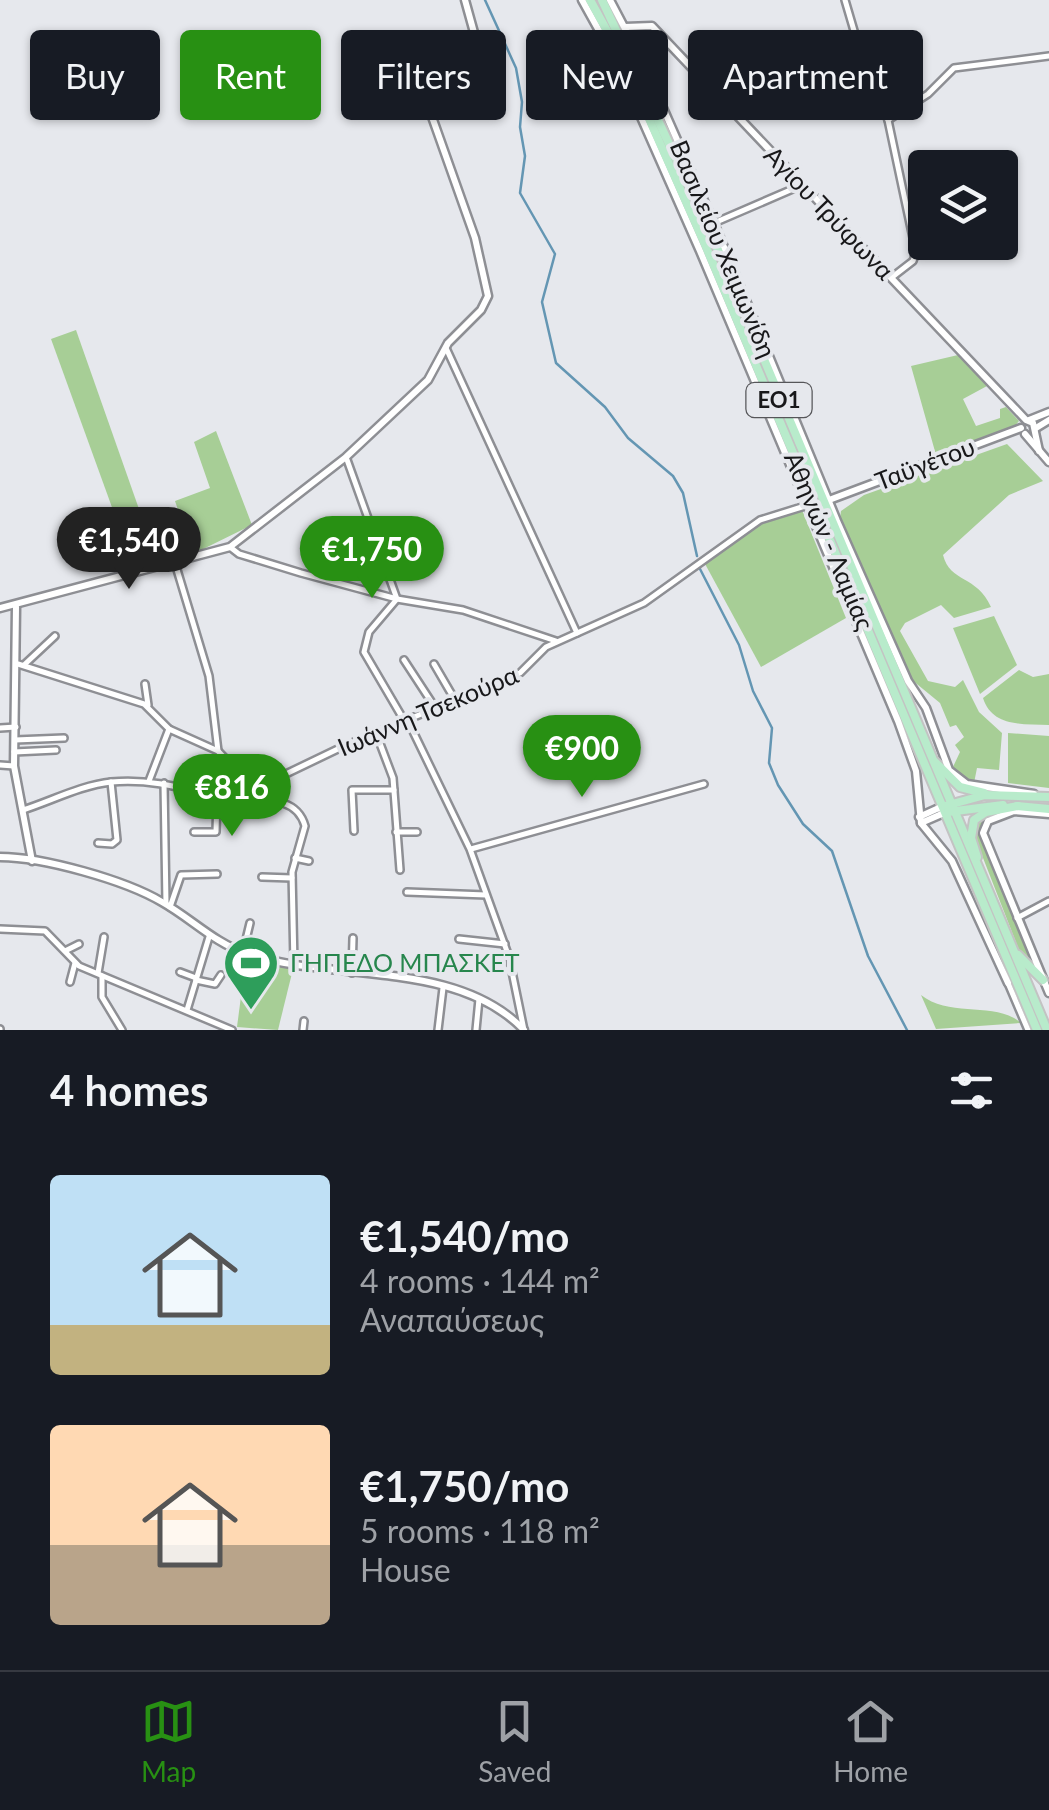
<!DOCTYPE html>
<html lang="en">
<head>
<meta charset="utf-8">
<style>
	body { margin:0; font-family:Lato,sans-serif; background:#242831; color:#f1f3f6; height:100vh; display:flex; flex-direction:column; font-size:38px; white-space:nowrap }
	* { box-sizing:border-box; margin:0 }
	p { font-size:32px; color:#9ea1a6 }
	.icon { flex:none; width:55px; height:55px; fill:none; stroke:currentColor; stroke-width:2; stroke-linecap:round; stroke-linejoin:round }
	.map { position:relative; height:1030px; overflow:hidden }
	.details { display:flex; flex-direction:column; background:#171b24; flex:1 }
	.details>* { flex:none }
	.top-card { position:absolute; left:30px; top:30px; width:990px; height:90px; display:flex; gap:20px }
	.tools { position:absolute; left:908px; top:150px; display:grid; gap:20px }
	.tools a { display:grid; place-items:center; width:110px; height:110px; border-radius:10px; background:#171b24; box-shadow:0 2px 8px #0004; font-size:50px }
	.price { position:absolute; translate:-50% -85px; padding:0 22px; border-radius:35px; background:#289013; color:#fff; font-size:32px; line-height:65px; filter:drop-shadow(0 2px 5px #0008) }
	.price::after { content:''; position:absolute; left:50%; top:60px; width:30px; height:22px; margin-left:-15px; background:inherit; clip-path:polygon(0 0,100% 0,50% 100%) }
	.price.current { background:#222; color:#fff }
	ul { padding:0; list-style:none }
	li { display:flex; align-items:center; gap:30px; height:250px; padding:0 50px }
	li span { display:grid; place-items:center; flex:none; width:280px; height:200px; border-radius:10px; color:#555 }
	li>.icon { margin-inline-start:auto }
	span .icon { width:120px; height:120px; fill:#fffc; stroke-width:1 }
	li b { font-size:42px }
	h2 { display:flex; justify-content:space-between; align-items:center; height:120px; padding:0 50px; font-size:42px }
	.pill { padding:0 35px; border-radius:10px; background:#171b24; box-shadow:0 2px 8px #0004; font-size:35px; line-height:90px }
	.pill.current { background:#289013; color:#fff }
	.tabs { display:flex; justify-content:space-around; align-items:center; height:140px; border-top:2px solid #363941; background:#171b24; font-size:28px; color:#9ea1a6 }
	.tabs a { display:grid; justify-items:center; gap:5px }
	.tabs .current { color:#289013 }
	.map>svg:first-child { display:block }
</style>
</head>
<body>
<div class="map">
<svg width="1049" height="1030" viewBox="0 0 1049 1030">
	<rect width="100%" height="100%" fill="#e6e8ed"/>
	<!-- green -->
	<g fill="#a7ce96">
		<polygon points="76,330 158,563 134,568 51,339"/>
		<polygon points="958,355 987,386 963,399 976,426 1000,418 1000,409 1006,407 1019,421 1014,427 936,455 911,366"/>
		<polygon points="216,431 252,525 193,554 175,501 210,488 194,442"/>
		<path d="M1007 444 1043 481 1009 495 943 555C950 583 977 575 991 607L954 618 941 605 905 623 900 631 928 681 955 687 963 680 979 712 1002 733 999 770 977 768 974 783 952 769 960 752 955 745 964 737 956 725 950 727 940 703 912 680 840 519 841 511 864 495Z"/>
		<polygon points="802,510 846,618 761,667 704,562 759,521"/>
		<polygon points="994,616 1017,665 980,694 953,628"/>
		<path d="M1019 670 1033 677 1049 674V725C1023 724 992 727 983 698Z"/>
		<polygon points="1008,733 1049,736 1049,788 1008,783"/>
		<polygon points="993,815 983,823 980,836 1036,972 1019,950 976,840 978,822"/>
		<polygon points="246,958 293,969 278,1030 237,1027"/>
		<path d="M921 995C950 1018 996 1001 1021 1023L936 1029Z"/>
	</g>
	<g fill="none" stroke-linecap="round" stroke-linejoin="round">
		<!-- stream -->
		<g stroke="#6496b3" stroke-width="2.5">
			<polyline points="485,0 516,68 522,102 520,127 525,156 520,193 555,254 542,302 556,363 605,407 628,438 673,476 683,493 697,556"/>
			<polyline points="699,567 739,645 753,691 772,728 769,763 778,785 803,824 832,851 868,956 907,1030"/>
		</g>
		<!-- minor casing -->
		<g stroke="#8e8f94" stroke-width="10">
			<g id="minor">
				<polyline points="845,0 867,75 888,120 916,252 913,261 891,278"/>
				<polyline points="888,120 928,94 954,68 1049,56"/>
				<polyline points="714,223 802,185"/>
				<polyline points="446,348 577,633"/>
				<polyline points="346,457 397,599 369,632 364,652 405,722"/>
				<polyline points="230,547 239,554 301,573 397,599 463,610 556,641"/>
				<polyline points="175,563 209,676 218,751"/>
				<polyline points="404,660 436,709"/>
				<polyline points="18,664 144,704 169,729 218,751 257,791"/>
				<polyline points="434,664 455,700"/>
				<polyline points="24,665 55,636"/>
				<polyline points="145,684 148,705"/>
				<polyline points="408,721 470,849 509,957 524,1030"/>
				<polyline points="0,728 16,727"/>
				<polyline points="376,733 393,778 400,870"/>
				<polyline points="15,740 64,738"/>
				<polyline points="14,752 56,750"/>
				<polyline points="0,765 14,766"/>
				<polyline points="149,781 169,729"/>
				<polyline points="164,783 166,904"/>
				<polyline points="255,797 265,784 342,747 520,673 546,647 644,603 760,520 805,506"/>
				<path d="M23 810C51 801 82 785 111 782 151 778 186 789 225 798 251 804 295 790 305 826L292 872 294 965"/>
				<polyline points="354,831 352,790 394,790"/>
				<polyline points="194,832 216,832 217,797"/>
				<polyline points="396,832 417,832"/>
				<polyline points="98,843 112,844 117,840 111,782"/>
				<polyline points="471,849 704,784"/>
				<polyline points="295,858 309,861"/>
				<polyline points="262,877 292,878"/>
				<polyline points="407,892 486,895"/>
				<polyline points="170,907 181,875 217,874"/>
				<polyline points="1017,918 1049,901"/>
				<polyline points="0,929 45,931 79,966 232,1030"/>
				<polyline points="459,939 505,944"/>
				<polyline points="65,951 79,944"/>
				<polyline points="243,952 250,923"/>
				<polyline points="180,972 196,978"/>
				<polyline points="98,973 104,937"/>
				<polyline points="352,973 353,938"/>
				<polyline points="102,976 102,997 122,1030"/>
				<polyline points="196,980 215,984 221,975"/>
				<polyline points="70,982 75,963"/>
				<polyline points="1008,983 1028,1030"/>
				<polyline points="187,1010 209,937"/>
				<polyline points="0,1029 0,1030"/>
				<polyline points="303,1030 304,1021"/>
				<polyline points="438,1030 443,988"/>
				<polyline points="476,1030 479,999"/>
			</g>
		</g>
		<!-- tertiary casing -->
		<g stroke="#8e8f94" stroke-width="11">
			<g id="tertiary">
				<polyline points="582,0 618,65 700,251 898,721 916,771 921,823 952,861 1008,983"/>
				<polyline points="610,0 644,65 719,235 837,521 908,681 926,708 949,770 967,784 1034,794"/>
				<polyline points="625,27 652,26 1026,420 1033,423 1039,451"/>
				<polyline points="1029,420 1049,412"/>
				<polyline points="1036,428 1049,420"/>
				<polyline points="1025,434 1049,462"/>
				<polyline points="829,500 1021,428"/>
				<polyline points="16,607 14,766 32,861"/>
				<path d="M0 608 230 547 346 457 428 380 448 343 481 310 488 296 475 238 420 83C430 61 464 65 478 47L465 0"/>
				<polyline points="1049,814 1014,811 988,821 983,833 1049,993"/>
				<polyline points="919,817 941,807"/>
				<polyline points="921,823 944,813"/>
				<path d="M0 857C43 857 125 880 162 902 192 919 213 942 247 954 333 982 456 959 524 1030"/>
			</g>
		</g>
		<!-- primary casing -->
		<g stroke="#c3c3c3" stroke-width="12">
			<g id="primary">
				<polyline points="590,0 622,58 706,247 1037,1030"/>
				<polyline points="602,0 712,236 1047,1030"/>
				<polyline points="935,762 960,787 984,793"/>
				<polyline points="945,806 985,795 1049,797"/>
				<polyline points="1017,806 1049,809"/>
				<polyline points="948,812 1003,805"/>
				<polyline points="977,857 971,838 974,820 986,812 1018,806"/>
				<polyline points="1018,955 1043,980"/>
			</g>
		</g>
		<!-- minor -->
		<use href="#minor" stroke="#fff" stroke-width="5"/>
		<!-- tertiary -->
		<use href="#tertiary" stroke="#fff" stroke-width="6"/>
		<!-- primary -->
		<use href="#primary" stroke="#b8ebcb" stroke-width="8"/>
	</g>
	<!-- icons -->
	<defs>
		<g id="stadium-pin" transform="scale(2.875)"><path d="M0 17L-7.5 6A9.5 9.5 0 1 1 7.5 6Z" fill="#2e9e5b" stroke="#e6e8ed"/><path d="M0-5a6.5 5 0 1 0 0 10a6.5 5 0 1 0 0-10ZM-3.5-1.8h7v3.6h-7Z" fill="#fff"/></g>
	</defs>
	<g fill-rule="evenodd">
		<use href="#stadium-pin" x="251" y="963"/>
	</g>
	<g text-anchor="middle" stroke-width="8" stroke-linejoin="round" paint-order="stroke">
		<!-- shield labels -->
		<rect fill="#e6e8ed" stroke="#565659" stroke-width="2.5" x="746.5" y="383" width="65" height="34" rx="8"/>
		<g font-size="22" font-weight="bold" fill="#18181a">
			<text x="779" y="408">ΕΟ1</text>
		</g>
		<!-- street labels -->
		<g font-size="25" fill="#18181a" stroke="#e6e8ed">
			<text transform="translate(829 213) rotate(46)" y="9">Αγίου Τρύφωνα</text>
			<text transform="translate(723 249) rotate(67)" y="9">Βασιλείου Χειμωνίδη</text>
			<text transform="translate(925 464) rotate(-21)" y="9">Ταϋγέτου</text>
			<text transform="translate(829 541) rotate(67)" y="9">Αθηνών - Λαμίας</text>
			<text transform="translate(428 711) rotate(-23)" y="9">Ιωάννη Τσεκούρα</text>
		</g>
		<!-- leisure labels -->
		<g font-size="25" fill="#27864d" stroke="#e6e8ed" text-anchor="start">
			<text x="290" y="972">ΓΗΠΕΔΟ ΜΠΑΣΚΕΤ</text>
		</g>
	</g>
</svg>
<div class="tools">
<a><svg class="icon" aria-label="layers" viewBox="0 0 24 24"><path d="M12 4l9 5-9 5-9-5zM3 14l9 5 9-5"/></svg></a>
</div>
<b class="price current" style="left:129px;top:592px">€1,540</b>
<b class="price" style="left:372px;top:601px">€1,750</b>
<b class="price" style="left:582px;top:800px">€900</b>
<b class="price" style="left:232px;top:839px">€816</b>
<div class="top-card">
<a class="pill">Buy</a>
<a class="pill current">Rent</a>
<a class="pill">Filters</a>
<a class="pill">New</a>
<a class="pill">Apartment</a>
</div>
</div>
<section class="details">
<h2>4 homes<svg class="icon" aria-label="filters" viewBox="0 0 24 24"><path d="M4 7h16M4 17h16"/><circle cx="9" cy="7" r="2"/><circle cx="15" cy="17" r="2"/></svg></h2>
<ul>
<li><span style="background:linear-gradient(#bfe0f5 75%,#c2b280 0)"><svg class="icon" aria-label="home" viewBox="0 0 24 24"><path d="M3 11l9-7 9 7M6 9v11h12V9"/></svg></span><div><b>€1,540/mo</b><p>4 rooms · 144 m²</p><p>Αναπαύσεως</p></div></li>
<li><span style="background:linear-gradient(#ffd9b3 60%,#b9a48a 0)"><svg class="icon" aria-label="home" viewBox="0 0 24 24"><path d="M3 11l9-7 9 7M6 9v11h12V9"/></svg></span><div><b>€1,750/mo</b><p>5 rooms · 118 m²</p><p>House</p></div></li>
</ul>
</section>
<nav class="tabs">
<a class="current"><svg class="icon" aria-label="map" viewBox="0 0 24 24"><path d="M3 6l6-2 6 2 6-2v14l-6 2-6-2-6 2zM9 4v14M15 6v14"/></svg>Map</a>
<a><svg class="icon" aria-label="saved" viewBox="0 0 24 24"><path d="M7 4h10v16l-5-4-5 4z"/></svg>Saved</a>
<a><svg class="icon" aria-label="home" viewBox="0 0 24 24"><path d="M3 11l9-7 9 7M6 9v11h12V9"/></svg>Home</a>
</nav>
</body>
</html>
